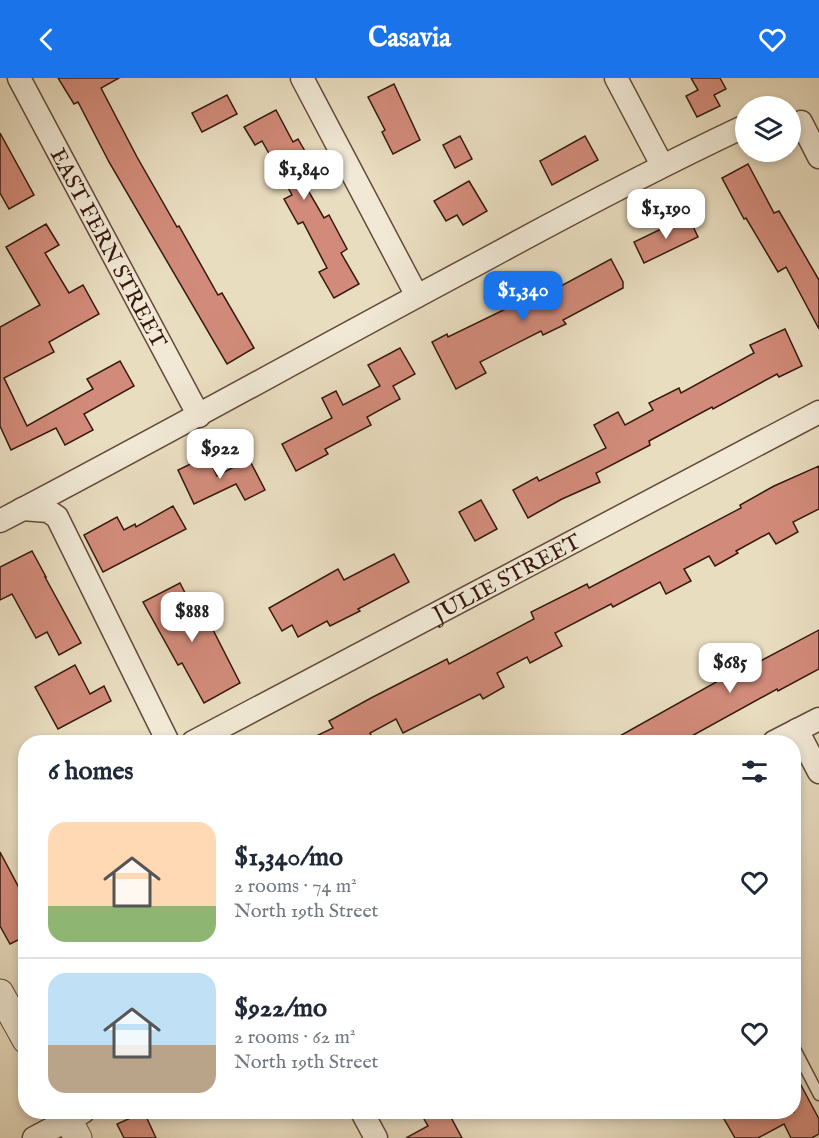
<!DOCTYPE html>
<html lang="en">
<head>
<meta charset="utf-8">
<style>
	body { margin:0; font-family:"IM FELL English",serif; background:#f2f2f3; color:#1f2937; height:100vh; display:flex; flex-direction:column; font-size:22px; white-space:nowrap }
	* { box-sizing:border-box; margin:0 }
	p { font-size:20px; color:#747a83 }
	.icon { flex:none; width:33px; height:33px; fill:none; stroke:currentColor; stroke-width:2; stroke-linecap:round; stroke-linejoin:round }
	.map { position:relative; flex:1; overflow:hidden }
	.drawer { position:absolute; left:18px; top:657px; width:783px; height:384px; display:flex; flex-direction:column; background:#fff; border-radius:24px; box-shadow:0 3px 9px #0003 }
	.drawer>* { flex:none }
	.controls { position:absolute; left:735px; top:18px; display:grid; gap:12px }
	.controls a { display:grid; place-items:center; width:66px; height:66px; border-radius:50%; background:#fff; box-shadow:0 3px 9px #0003; font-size:30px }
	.price { position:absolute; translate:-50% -51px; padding:0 14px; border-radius:12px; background:#fff; color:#222; font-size:20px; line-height:39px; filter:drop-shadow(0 2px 3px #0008) }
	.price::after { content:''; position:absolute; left:50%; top:36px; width:18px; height:14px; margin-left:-9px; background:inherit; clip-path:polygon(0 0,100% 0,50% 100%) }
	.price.active { background:#1a73e8; color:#fff }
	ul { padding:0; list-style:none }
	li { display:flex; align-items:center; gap:18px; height:150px; padding:0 30px }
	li+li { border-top:2px solid #e0e1e3 }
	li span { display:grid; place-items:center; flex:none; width:168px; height:120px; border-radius:18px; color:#555 }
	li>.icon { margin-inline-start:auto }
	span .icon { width:72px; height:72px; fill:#fffc; stroke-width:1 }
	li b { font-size:26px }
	h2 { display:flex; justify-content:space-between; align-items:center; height:72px; padding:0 30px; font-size:26px }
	header { display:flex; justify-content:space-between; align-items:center; height:78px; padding:0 30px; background:#1a73e8; color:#fff; font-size:27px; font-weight:700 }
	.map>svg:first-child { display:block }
</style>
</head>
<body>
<header><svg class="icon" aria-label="back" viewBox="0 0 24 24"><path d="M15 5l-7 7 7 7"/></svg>Casavia<svg class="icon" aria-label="heart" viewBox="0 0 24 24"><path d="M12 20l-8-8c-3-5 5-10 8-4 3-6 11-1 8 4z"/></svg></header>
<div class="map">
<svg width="819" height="1060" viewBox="0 0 819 1060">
	<rect width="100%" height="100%" fill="#e9ddc0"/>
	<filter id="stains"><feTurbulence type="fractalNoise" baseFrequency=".00333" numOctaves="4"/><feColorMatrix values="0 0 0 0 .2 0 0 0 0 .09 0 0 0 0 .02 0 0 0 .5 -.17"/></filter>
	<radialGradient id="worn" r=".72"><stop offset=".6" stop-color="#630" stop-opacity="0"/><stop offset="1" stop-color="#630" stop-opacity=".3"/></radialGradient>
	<!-- building -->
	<g fill="#d28b7a" stroke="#36190e" stroke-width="1.5">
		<polygon points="58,0 119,0 101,10 137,79 177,149 179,148 218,217 222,215 254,270 227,286 109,84 78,24 74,26"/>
		<polygon points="691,0 720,0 726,11 714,17 720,28 697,39 686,18 698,12"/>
		<polygon points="394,6 420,62 393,76 382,54 385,52 368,19"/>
		<polygon points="227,17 237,36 202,54 192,35"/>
		<polygon points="276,32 293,64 298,61 310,82 295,90 324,140 329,137 347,171 341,175 359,206 334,220 319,194 327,190 303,144 298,146 284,121 292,117 262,63 255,67 244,49"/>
		<polygon points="0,55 34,117 9,131 0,115"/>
		<polygon points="460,58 472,81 455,90 443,67"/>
		<polygon points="585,58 598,82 552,107 540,83"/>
		<polygon points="748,86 774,135 779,133 819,202 819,251 786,189 778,194 746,140 744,141 722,100"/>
		<polygon points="469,103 487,133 463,147 457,137 446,143 434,123"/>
		<polygon points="688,138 698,159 644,185 634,164"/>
		<polygon points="46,146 59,167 45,175 69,215 83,207 99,236 49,264 54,274 4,300 27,348 93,311 87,301 120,283 134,308 84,336 93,352 65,367 56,350 11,372 0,348 0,249 40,227 6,169"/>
		<polygon points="611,181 623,204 623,210 563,242 566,246 543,257 541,253 480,284 486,295 456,311 432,264 447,256 448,259 559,205 561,208"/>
		<polygon points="785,251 802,288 779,299 777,296 713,331 712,329 649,363 650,367 596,395 600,404 562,421 528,440 513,412 537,399 539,403 606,370 594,347 618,334 625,347 653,332 649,325 679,310 681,315 754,275 750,267"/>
		<polygon points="400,270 415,296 393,308 400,321 367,339 371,347 325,371 328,376 296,393 282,366 332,340 322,320 336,313 343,327 380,308 368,287"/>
		<polygon points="207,378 217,398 249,381 265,412 245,422 236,406 194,426 178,392"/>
		<polygon points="819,388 819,431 793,444 798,454 776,466 769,455 736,473 738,475 715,488 709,478 684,491 691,503 666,516 660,504 613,529 611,526 555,555 562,568 530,585 527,579 497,595 504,609 483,621 480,616 403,655 396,641 370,655 375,664 304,664 333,650 329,643 371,620 447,581 449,586 534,541 531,534 587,506 589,510 741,430 740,427 774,408"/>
		<polygon points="481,422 497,451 475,463 459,434"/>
		<polygon points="173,428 186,451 103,494 84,457 117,439 124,452 135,446 136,449"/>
		<polygon points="32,473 46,499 45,499 81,565 59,577 47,554 36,560 12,516 0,522 0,489"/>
		<polygon points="394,476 409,504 358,531 360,533 330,548 327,543 298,559 292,547 282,553 269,530 338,491 344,502"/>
		<polygon points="180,505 202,548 209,544 240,605 204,625 182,585 178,587 143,524"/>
		<polygon points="819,552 819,591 778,613 777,611 681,664 609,664 750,585 751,588"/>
		<polygon points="75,587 90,616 104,608 111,623 58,651 35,609"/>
		<polygon points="0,774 26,823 26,858 10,866 0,848"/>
		<polygon points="794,994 819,1041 819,1056 812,1060 791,1060 784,1046 758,1060 735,1060 720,1034 794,1034"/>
		<polygon points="144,1034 156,1060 124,1060 117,1046"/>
		<polygon points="420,1034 448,1034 462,1060 406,1060 428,1048"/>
	</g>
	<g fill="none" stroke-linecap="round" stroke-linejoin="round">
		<!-- service casing -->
		<g stroke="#634a3a" stroke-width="13">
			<polyline id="service" points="794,969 819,1017"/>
		</g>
		<!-- minor casing -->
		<g stroke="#634a3a" stroke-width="25">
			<g id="minor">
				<path id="s1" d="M19 0 199 338"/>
				<polyline points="302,0 417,218"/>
				<polyline points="616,0 662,87"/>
				<polyline points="801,44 819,79"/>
				<polyline points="22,431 48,433 57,439 168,664"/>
				<path d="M0 443C161 359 319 270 479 185 565 138 652 92 741 50L746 49"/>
				<polyline points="797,652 819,694"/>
				<path id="s2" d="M193 664 819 334"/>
				<polyline points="774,664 819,641"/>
				<polyline points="362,1034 376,1060"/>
				<polyline points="34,1060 83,1034"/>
			</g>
		</g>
		<!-- tertiary casing -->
		<g stroke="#634a3a" stroke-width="29">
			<g id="tertiary">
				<polyline points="0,915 26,962"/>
				<polyline points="64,1034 78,1060"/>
			</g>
		</g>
		<!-- service -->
		<use href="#service" stroke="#f1e9d6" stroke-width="10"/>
		<!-- minor -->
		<use href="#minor" stroke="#f1e9d6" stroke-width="22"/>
		<!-- tertiary -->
		<use href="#tertiary" stroke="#f1e9d6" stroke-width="27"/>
	</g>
	<g text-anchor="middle" stroke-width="6" stroke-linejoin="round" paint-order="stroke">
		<!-- street labels -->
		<g font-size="22" fill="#36190e" stroke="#f1e9d6">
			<text dy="8" stroke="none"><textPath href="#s1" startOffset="192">EAST FERN STREET</textPath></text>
			<text dy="8" stroke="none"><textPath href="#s2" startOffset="354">JULIE STREET</textPath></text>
		</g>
	</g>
	<rect width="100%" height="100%" filter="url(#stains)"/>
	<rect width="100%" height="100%" fill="url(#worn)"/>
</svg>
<div class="controls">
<a><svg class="icon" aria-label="layers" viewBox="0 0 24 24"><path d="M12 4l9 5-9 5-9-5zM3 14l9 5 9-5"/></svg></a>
</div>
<b class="price" style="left:304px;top:123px">$1,840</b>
<b class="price" style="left:666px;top:162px">$1,190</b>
<b class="price active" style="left:523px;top:244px">$1,340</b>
<b class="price" style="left:220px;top:402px">$922</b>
<b class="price" style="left:192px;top:565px">$888</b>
<b class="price" style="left:730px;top:616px">$685</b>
<section class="drawer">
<h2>6 homes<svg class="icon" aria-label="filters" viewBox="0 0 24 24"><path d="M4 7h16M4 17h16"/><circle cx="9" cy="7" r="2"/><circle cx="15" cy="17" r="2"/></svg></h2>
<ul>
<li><span style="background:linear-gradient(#ffd9b3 70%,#8fb573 0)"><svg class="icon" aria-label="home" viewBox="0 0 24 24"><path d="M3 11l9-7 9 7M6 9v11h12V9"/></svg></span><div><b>$1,340/mo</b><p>2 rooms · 74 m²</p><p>North 19th Street</p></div><svg class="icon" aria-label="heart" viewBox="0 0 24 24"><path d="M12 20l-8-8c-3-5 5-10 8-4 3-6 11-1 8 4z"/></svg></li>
<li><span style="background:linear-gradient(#bfe0f5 60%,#b9a48a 0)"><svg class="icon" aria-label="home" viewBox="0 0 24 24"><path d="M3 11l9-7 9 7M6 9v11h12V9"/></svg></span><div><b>$922/mo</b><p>2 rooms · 62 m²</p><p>North 19th Street</p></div><svg class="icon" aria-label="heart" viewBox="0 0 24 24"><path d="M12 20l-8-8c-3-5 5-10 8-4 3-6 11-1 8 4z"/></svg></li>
</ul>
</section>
</div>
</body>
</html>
